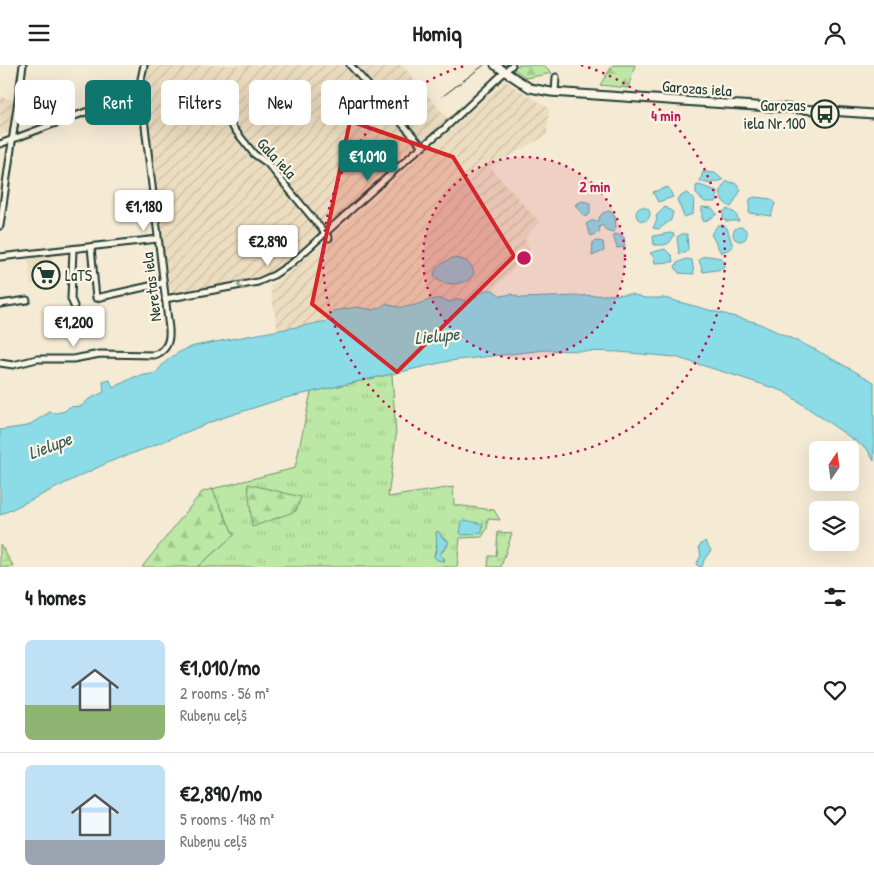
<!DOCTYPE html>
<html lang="en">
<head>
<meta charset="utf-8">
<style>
	body { margin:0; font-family:"Patrick Hand",sans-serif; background:#f6f6f6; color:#202124; height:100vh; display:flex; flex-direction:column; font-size:19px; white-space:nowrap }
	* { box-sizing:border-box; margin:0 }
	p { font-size:16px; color:#757577 }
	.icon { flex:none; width:28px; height:28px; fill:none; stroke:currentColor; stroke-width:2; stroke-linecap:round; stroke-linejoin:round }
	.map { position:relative; height:502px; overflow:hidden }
	.panel { display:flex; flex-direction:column; background:#fff; flex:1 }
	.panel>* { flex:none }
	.hud { position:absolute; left:15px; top:15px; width:500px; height:45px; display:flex; gap:10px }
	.needle { width:32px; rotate:13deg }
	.buttons { position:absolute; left:809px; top:376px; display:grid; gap:10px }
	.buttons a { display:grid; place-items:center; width:50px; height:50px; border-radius:8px; background:#fff; box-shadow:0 5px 20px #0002; font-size:25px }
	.price { position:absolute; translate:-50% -42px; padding:0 11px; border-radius:5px; background:#fff; color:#222; font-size:16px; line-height:32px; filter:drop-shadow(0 1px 2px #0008) }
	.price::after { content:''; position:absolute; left:50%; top:30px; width:15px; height:11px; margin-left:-8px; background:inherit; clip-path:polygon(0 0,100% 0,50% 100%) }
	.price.on { background:#0f766e; color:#fff }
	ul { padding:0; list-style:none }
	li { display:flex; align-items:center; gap:15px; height:125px; padding:0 25px }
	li+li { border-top:1px solid #e0e0e0 }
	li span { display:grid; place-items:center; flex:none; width:140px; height:100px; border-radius:8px; color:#555 }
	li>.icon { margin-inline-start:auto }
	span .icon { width:60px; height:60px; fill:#fffc; stroke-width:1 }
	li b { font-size:21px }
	h2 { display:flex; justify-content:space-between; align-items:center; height:60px; padding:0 25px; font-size:21px }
	.pill { padding:0 18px; border-radius:8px; background:#fff; box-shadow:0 5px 20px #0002; font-size:18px; line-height:45px }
	.pill.on { background:#0f766e; color:#fff }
	header { display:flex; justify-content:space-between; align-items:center; height:65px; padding:0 25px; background:#fff; font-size:22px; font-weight:800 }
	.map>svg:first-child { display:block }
</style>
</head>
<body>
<header><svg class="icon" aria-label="menu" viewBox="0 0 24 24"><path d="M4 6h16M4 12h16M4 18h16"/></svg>Homiq<svg class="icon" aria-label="person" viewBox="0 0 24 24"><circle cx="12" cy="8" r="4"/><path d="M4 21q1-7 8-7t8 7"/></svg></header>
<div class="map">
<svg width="874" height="502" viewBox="0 0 874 502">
	<defs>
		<pattern id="industrial-furrows" width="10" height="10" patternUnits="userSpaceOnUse" patternTransform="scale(1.25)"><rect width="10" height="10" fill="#edddc0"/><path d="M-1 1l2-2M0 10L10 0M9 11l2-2" fill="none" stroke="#cbbfa6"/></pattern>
		<pattern id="grass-tufts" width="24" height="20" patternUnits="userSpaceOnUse" patternTransform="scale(1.25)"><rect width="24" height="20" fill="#bce7a4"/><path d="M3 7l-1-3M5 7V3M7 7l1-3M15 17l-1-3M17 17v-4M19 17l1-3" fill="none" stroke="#a1c78e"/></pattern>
		<pattern id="forest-firs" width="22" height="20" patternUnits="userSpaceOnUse" patternTransform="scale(1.25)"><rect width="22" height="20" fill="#bce7a4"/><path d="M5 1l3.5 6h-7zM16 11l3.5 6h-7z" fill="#a1c78e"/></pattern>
		<pattern id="wetland-marsh" width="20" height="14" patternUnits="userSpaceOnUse" patternTransform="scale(1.25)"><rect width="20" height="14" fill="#bce7a4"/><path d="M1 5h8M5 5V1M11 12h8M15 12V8" fill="none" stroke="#a1c78e"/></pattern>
	</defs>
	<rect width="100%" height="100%" fill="#f5ead4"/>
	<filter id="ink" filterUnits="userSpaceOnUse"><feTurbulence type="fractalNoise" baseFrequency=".02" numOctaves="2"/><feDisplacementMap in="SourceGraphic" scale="10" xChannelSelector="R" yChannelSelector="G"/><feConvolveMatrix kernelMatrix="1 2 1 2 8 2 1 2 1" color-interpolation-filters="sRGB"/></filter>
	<g filter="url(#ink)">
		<!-- built -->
		<polygon fill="#edddc0" points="51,189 54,218 31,220 28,191"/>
		<!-- industrial -->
		<g fill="url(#industrial-furrows)">
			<polygon points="147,0 402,0 449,55 393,102 301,188 275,205 258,213 174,228 167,224 143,18"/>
			<polygon points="505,16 549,43 547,70 490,102 539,157 525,174 530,186 493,225 485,225 470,237 450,238 430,234 410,243 392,241 373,245 357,242 333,246 328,256 278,267 270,221 306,194"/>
			<polygon points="32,20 52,23 57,30 50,57 28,56 23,53 27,25"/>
			<polygon points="0,31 15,36 11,66 0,70"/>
		</g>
		<!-- grass -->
		<g fill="url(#grass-tufts)" stroke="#6e926c" fill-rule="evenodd">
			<path d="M392 309 396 371 388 432 453 422 454 440 494 445 500 455 488 454 487 464 482 472 460 473 457 502H197L234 470 212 424 295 403 311 327ZM442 472 447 474 448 481 440 489 445 495 434 491 437 477Z"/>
			<polygon points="498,467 512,468 501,502 488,502 489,491 496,491"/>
		</g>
		<!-- forest -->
		<g fill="url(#forest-firs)" stroke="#6e926c">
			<polygon points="509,0 544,0 552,8 526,13"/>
			<polygon points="613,0 635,0 628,23 600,20"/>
			<polygon points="248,419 301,432 296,446 252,462"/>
			<polygon points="212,424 234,470 197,502 142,502 202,427"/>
		</g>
		<!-- wetland -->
		<polygon fill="url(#wetland-marsh)" stroke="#6e926c" points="0,479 14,502 0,502"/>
		<!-- water -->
		<g fill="#8cdce8" stroke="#609ca0">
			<circle cx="350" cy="36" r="8"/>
			<polygon points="703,107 715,108 723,115 710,119 700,116"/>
			<path d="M727 116 737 119 741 125 731 142C718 136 718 125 727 116Z"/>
			<polygon points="699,120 717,126 716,137 705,137 696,129 696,121"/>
			<polygon points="668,122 673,132 658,137 653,127"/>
			<polygon points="686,128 694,133 693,149 684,152 677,134"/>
			<polygon points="755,132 771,134 775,138 771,151 749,148 750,134"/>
			<polygon points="582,136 590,138 590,149 585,152 575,140"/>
			<circle cx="643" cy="149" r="7"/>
			<polygon points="665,142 673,147 671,155 659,164 653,163 657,155 656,151"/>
			<polygon points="702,142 712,143 717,149 704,157 702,153"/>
			<polygon points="727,144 735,148 739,156 726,156 723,153 723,147"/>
			<path d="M610 146 615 152 616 163 613 167 606 165 602 160 599 162 600 167 591 171 586 159 591 156H598C600 150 602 147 610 146Z"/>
			<polygon points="718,160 723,160 727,163 733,182 721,188 711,169"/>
			<circle cx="740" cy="169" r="7"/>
			<path d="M670 168 674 169C670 181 666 180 654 180L653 171Z"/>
			<polygon points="616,169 624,172 625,182 617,183 613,170"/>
			<polygon points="682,169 687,169 688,184 685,188 679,189 677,172"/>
			<polygon points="598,176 603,177 604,186 592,191 593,177"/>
			<polygon points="665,184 672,191 673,197 655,198 653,191 650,188"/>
			<polygon points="709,191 721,193 725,198 723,204 703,207 699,195 702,192"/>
			<path d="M452 193C462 193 473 197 474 209L469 215C457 220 444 221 434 212 434 201 443 198 452 193Z"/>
			<polygon points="686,194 692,195 694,209 679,208 675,202 677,198"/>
			<path d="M485 225H493L501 231 511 229 521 233 631 229 645 233H664L758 258 816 285 874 317V396L867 384 783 326 727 308 675 292 619 287 545 285 449 296 281 334 216 355 150 382 109 397 0 450V365L27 361 50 347 56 348 65 346 69 342 82 341 89 334 104 327 103 317 110 315 113 323 134 312 156 308C167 293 177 287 194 281L328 256 333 246 357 242 373 245 381 242 386 238C413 252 429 225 450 237L459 234 470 237Z"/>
			<polygon points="465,455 483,459 482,468 463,470 460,468 462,456"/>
			<polygon points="438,466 442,472 449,477 440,489 445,497 436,494 434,491 437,482 436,467"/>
			<polygon points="705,476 711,485 704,495 702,502 698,501 696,499 701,491 699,481"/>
		</g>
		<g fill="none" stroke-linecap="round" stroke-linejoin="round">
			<!-- street casing -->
			<g stroke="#1f3d34" stroke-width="9">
				<g id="street">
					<polyline points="350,0 423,82"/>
					<polyline points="555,28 556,12"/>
					<polyline points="208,31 254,89 267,98 329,173"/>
					<polyline points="0,79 107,39"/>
					<polyline points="0,161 23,0"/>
					<polyline points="91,182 96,233 163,218"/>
					<polyline points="73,184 71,234 74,241"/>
					<polyline points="0,192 158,174"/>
					<polyline points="165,234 258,217 274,210 292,198 413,89 444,64 512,0"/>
					<polyline points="0,239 27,235"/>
					<path d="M0 298 13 300 37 294H73L100 289 154 290C167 286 170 276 169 264L140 19 144 0"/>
				</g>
			</g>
			<!-- secondary casing -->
			<g stroke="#1f3d34" stroke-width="11">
				<polyline id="secondary" points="495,0 530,23 551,27 874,49"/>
			</g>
			<!-- street -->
			<use href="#street" stroke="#fcf5e5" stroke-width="5"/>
			<!-- secondary -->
			<use href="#secondary" stroke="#fcf5e5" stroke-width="7"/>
			<!-- rail -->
			<polyline stroke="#1f3d34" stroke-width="1" points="443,31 484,0"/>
		</g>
		<!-- one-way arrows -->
		<defs><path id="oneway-chevron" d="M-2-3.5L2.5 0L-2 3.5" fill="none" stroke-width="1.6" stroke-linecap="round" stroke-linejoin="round" transform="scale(1.25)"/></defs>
		<use stroke="#8e998c" href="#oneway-chevron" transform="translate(241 220) rotate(170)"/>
	</g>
	<!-- marked area -->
	<path fill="#d62828" fill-opacity="0.2" stroke="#d62828" stroke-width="4" stroke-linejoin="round" d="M350 56 453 92 514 191 397 307 312 239Z"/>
	<!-- distance rings -->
	<circle cx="524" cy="193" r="101" fill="#c2185b" fill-opacity=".12"/>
	<g fill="none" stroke="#c2185b" stroke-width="2.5" stroke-dasharray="2.5 5">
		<circle cx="524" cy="193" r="101"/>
		<path d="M581 0A201 201 0 1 1 467 0"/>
	</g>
	<!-- icons -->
	<defs>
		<g id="bus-ring" transform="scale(1.4375)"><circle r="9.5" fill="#fcf5e5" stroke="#1f3d34" stroke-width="1.5"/><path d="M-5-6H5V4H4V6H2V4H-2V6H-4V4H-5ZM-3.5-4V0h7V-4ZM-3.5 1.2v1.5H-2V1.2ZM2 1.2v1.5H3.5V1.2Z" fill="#1f3d34"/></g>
		<g id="supermarket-ring" transform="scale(1.4375)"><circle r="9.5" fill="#fcf5e5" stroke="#1f3d34" stroke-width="1.5"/><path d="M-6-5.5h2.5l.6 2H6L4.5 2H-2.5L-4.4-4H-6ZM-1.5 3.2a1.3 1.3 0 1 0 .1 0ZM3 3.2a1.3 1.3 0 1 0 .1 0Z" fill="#1f3d34"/></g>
	</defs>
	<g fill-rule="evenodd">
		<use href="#bus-ring" x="825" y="49"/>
		<use href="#supermarket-ring" x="46" y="210"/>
	</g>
	<g text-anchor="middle" stroke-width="4.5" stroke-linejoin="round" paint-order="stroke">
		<!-- street labels -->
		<g font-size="16" fill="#1f3d34" stroke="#fcf5e5">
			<text transform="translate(697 23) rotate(4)" y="6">Garozas iela</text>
			<text transform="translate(277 93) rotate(47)" y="6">Gala iela</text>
			<text transform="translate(151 222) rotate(-97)" y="6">Neretas iela</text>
		</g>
		<!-- poi labels -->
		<g font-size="16" fill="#1f3d34" stroke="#fcf5e5" text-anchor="end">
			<text x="806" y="46">Garozas<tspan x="806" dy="18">iela Nr.100</tspan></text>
			<text x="65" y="216" text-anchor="start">LaTS</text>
		</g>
		<!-- water labels -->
		<g font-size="18" font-style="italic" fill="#355d58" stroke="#fcf5e5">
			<text transform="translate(437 271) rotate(-6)" y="6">Lielupe</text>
			<text transform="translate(50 381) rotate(-21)" y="6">Lielupe</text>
		</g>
	</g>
	<circle cx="524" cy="193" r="8" fill="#c2185b" stroke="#fcf5e5" stroke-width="2.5"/>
	<g font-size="15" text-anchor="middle" font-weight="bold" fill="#c2185b" stroke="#fcf5e5" stroke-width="4.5" stroke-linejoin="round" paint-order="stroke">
		<text x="666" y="56">4 min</text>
		<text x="595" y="127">2 min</text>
	</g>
</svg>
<div class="buttons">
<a><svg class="needle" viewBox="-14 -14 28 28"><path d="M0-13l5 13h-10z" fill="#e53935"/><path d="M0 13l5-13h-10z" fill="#757577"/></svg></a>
<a><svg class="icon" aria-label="layers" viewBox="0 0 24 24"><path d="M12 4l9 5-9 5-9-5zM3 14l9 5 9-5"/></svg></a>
</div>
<b class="price on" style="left:368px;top:117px">€1,010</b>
<b class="price" style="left:144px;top:167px">€1,180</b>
<b class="price" style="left:268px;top:202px">€2,890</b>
<b class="price" style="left:74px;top:283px">€1,200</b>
<div class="hud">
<a class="pill">Buy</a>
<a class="pill on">Rent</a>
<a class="pill">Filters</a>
<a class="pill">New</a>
<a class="pill">Apartment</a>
</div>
</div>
<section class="panel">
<h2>4 homes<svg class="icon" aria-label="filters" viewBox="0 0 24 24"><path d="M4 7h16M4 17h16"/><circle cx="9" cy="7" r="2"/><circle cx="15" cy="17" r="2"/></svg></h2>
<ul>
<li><span style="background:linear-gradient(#bfe0f5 65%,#8fb573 0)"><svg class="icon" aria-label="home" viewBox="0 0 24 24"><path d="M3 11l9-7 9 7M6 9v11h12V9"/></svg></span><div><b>€1,010/mo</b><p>2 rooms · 56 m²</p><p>Rubeņu ceļš</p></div><svg class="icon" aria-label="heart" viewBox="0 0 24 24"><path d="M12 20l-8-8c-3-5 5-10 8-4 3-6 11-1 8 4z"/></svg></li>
<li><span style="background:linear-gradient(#bfe0f5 75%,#9aa5b1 0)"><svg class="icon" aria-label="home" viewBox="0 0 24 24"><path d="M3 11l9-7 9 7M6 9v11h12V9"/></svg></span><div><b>€2,890/mo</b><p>5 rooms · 148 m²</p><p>Rubeņu ceļš</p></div><svg class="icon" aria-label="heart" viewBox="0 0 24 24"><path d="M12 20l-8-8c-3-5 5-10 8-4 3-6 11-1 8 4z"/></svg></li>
</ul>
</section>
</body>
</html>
